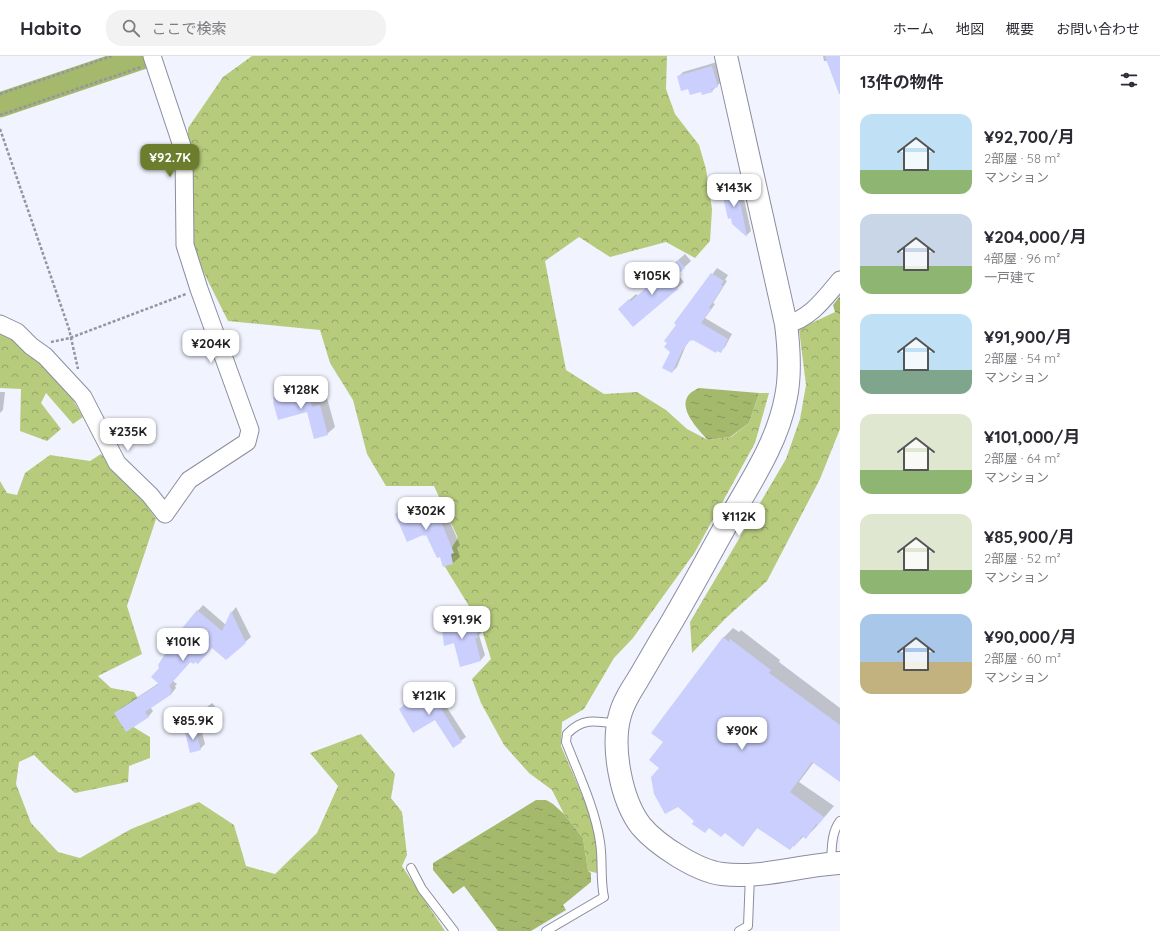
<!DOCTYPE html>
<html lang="ja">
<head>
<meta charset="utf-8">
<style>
	body { margin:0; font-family:Quicksand,"Noto Sans JP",sans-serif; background:#f2f2f3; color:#2b2b33; height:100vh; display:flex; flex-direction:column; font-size:15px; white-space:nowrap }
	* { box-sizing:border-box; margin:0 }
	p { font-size:13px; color:#7c7c81 }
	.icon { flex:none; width:22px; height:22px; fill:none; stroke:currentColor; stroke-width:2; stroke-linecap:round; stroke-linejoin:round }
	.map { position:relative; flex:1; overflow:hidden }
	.drawer { display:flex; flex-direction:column; background:#fff; width:320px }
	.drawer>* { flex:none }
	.price { position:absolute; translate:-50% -34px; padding:0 9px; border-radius:8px; background:#fff; color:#222; font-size:13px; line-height:26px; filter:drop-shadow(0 1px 2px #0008) }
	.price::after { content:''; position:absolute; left:50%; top:24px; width:12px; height:9px; margin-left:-6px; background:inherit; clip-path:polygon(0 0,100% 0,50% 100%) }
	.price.on { background:#6c7e2e; color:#fff }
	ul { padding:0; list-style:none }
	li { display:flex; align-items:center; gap:12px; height:100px; padding:0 20px }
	li span { display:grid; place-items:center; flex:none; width:112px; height:80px; border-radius:12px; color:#555 }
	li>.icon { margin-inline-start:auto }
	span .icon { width:48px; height:48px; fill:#fffc; stroke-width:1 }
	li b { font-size:17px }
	h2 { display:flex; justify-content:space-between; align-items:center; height:48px; padding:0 20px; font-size:17px }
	header { display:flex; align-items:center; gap:24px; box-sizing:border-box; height:56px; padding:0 20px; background:#fff; border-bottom:1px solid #e1e1e2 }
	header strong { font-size:19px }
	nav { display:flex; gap:22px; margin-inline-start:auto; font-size:14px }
	.search { width:280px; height:36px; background:#f2f2f3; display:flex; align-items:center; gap:10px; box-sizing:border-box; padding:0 14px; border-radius:16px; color:#7c7c81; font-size:15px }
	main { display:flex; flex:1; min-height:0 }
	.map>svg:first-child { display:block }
</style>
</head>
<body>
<header>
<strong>Habito</strong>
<div class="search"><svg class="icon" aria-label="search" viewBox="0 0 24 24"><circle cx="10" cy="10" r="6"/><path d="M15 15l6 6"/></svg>ここで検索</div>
<nav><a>ホーム</a><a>地図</a><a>概要</a><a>お問い合わせ</a></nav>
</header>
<main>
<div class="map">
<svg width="840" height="875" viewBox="0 0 840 875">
	<defs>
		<pattern id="forest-crowns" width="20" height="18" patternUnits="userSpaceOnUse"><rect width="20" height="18" fill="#b7cb7d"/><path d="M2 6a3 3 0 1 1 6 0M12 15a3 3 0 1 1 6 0" fill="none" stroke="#95a567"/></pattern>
		<pattern id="water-ripples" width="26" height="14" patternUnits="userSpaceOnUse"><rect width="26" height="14" fill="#a4b96b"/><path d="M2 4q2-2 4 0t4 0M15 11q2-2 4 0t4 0" fill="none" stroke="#869759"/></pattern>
	</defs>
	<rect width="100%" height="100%" fill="#f1f3fe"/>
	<!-- forest -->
	<g fill="url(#forest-crowns)">
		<polygon points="252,0 667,0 666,33 675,58 699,89 706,113 712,153 710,185 695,202 666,186 610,201 579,181 545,205 566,314 604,338 637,336 666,354 687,373 708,384 731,381 749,367 759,337 769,337 755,387 695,496 633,582 614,602 584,653 562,666 561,690 590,757 598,789 597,817 588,815 583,782 564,758 552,734 529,717 504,689 481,647 472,623 491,603 480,568 442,506 458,482 434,430 386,430 367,398 353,344 330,307 320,274 228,265 203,215 187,169 188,72 223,21"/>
		<polygon points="835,256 840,259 840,373 820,423 767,525 726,562 692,597 690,566 786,403 800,363 806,329 799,273"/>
		<polygon points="0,272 8,275 65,330 83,361 73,368 46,337 41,347 61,373 47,385 20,375 21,333 0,332"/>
		<polygon points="101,398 139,438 156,463 127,550 142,598 98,620 111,632 134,636 145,653 125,665 135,672 150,681 150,702 129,710 128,726 75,737 50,715 34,699 19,706 16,728 31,767 58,796 80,802 131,773 199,746 234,769 246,810 275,818 317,777 338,730 310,697 361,678 395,718 391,742 402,756 407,799 402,810 445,875 0,875 0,425 7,437 17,439 25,417 50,399 90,405"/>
	</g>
	<!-- water -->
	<g fill="url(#water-ripples)">
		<polygon points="840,240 840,259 835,256 833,249"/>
		<path d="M699 332 759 337 749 367 730 381 708 384C695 370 670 344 699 332Z"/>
		<polygon points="536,744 546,744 553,748 564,758 583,782 588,815 591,817 591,826 563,849 566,854 531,875 498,875 464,830 453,838 433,814 433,807"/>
	</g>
	<!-- shadow -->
	<g fill="#0003">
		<polygon points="823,0 840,0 840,38 827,5 824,5"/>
		<polygon points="717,6 722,25 712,35 688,32 678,21 683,16"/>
		<polygon points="740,125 751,175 747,179 733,168 722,132 726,128"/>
		<polygon points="685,198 691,205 677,218 684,226 634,269 626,247 636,238 638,240"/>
		<polygon points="717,212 728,219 725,224 727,225 713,247 715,248 705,262 732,278 725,291 720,296 693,283 691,283 686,289 677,311 672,316 671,295 678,268 675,267"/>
		<polygon points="315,325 320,344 327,342 335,371 327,378 308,355 275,345 274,342 282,334"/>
		<polygon points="0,336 5,336 3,354 0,357"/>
		<polygon points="425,442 436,447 438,445 442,453 444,452 460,489 457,492 460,501 453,507 443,510 440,499 426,478 396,458 403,451"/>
		<polygon points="203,549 226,569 232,556 236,551 251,581 245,586 213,591 191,605 173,625 177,628 175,630 176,632 171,638 150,651 153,655 148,661 115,658 121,652 159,627 160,612 175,589 184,571"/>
		<polygon points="467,556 468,562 476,561 477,566 479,565 482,576 479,579 485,599 481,604 461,609 454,586 442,565 446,561"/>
		<polygon points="733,572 739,576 741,574 780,604 779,606 840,652 840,725 814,706 799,726 834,750 816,771 806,781 804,780 794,790 758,771 743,789 725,776 696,765 660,712 664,685 723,582"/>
		<polygon points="433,630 466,681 453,691 435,663 400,653 404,649"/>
		<polygon points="212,647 220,656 201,672 205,688 200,693 186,677 191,672 196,670 196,660"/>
	</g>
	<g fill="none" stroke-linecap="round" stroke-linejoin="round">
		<!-- river -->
		<polyline stroke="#a4b96b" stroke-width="25" points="0,49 145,0"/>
	</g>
	<!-- building -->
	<g fill="#cacffd">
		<polygon points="825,0 840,0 840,38 839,38"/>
		<polygon points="712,10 718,31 711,33 713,36 702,39 701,36 690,39 688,33 681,35 677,20"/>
		<polygon points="736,129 743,160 747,181 732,168 731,162 728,163 721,132"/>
		<polygon points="678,204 685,212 671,224 678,233 633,271 618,253 629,243 631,245"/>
		<polygon points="711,217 724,225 721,229 723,230 709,252 711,253 701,267 728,283 721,297 717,295 716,297 693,284 691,285 690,284 682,295 672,317 662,312 670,296 664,291 667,287 664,285 676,269 674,267"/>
		<polygon points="308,332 312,351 320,349 328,379 314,383 307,356 278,364 273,346 274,346 273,341"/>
		<polygon points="418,448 428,453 432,452 435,459 438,458 454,497 451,498 453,508 443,511 440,501 437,502 426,479 424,480 423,479 407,486 395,458"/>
		<polygon points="197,554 222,575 231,555 246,587 226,604 212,592 198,608 195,606 194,608 190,606 169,630 172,634 170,636 172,638 145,656 149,661 126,676 114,657 159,628 151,621 159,612 158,609 167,595 174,589 171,586"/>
		<polygon points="462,560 463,566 472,565 473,570 475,569 478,582 475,582 481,605 460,611 454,587 444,590 441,565"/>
		<polygon points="723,581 729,586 730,583 771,614 769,617 840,669 840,726 812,706 790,736 824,761 818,769 816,768 806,783 802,780 794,791 793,790 790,794 757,772 743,791 725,777 721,781 709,772 705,777 692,768 694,765 678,751 665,758 654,738 651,721 659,712 649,704 663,686 651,677"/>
		<polygon points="429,633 462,686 453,692 435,664 413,677 399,653"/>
		<polygon points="206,651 215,662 199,675 190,664"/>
		<polygon points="195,673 201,694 190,697 185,676"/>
	</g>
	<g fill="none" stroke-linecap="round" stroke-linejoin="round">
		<!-- lane casing -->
		<g stroke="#8b8d9e" stroke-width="10">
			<g id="lane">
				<path d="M831 806C832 792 831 777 840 765"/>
				<polyline points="411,812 422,833 454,875"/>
				<path d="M546 875 604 841C600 823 603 804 600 786 595 752 578 717 566 686L567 678C583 661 597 665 617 668"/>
				<polyline points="739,875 748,870 750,819"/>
			</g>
		</g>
		<!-- street casing -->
		<g stroke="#8b8d9e" stroke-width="19">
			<g id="street">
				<polyline points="0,268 17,276 31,290 45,300 83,341 117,407 150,439 165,458 189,424 247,386 250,374 199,233 185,189 184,96 152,0"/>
				<path d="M786 268C809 264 825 242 840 224"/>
			</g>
		</g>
		<!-- secondary casing -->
		<g stroke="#8b8d9e" stroke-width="24">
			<path id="secondary" d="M726 0 786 268C789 292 791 317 786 341 778 385 752 424 730 462 708 501 687 541 664 579 655 594 646 610 637 625 630 636 623 647 620 659 611 691 621 744 641 770 657 789 697 815 722 818 761 823 801 809 840 807"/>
		</g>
		<!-- path -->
		<g stroke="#94969f" stroke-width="2.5" stroke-dasharray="3 2" stroke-linecap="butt">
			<polyline points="0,38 112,0"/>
			<polyline points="0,59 141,11"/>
			<polyline points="0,73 69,273 78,313"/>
			<polyline points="51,286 70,282 186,238"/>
		</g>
		<!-- lane -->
		<use href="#lane" stroke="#fff" stroke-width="8"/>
		<!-- street -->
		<use href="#street" stroke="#fff" stroke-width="17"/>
		<!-- secondary -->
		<use href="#secondary" stroke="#fff" stroke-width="22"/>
	</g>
</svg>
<b class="price on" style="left:170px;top:122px">¥92.7K</b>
<b class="price" style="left:734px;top:152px">¥143K</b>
<b class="price" style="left:652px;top:240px">¥105K</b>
<b class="price" style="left:211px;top:308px">¥204K</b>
<b class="price" style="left:301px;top:354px">¥128K</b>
<b class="price" style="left:128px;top:396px">¥235K</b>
<b class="price" style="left:426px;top:475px">¥302K</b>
<b class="price" style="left:739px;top:481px">¥112K</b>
<b class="price" style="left:462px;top:584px">¥91.9K</b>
<b class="price" style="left:183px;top:606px">¥101K</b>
<b class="price" style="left:429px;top:660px">¥121K</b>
<b class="price" style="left:193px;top:685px">¥85.9K</b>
<b class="price" style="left:742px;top:695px">¥90K</b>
</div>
<section class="drawer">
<h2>13件の物件<svg class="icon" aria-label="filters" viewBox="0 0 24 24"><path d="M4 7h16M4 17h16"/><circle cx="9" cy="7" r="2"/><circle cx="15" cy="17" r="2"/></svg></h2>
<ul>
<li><span style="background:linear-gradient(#bfe0f5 70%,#8fb573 0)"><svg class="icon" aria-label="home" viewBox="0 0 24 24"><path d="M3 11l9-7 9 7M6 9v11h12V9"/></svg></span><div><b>¥92,700/月</b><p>2部屋 · 58 m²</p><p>マンション</p></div></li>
<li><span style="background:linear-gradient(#c9d6e8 65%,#8fb573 0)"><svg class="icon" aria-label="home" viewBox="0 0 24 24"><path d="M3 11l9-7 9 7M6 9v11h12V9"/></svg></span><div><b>¥204,000/月</b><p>4部屋 · 96 m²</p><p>一戸建て</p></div></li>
<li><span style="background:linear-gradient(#bfe0f5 70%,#7fa58c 0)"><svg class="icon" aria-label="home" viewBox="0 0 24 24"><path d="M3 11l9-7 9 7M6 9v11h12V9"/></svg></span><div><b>¥91,900/月</b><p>2部屋 · 54 m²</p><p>マンション</p></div></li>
<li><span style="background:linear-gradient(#dfe7d0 70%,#8fb573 0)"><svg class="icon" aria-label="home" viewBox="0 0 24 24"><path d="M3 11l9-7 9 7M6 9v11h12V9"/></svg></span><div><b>¥101,000/月</b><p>2部屋 · 64 m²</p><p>マンション</p></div></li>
<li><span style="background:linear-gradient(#dfe7d0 70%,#8fb573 0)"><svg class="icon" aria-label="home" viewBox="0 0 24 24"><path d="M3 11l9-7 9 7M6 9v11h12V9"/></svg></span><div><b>¥85,900/月</b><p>2部屋 · 52 m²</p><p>マンション</p></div></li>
<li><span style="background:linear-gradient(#a9c7e8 60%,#c2b280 0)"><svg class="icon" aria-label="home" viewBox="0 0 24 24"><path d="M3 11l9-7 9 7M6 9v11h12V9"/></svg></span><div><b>¥90,000/月</b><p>2部屋 · 60 m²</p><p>マンション</p></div></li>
</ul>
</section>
</main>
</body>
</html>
